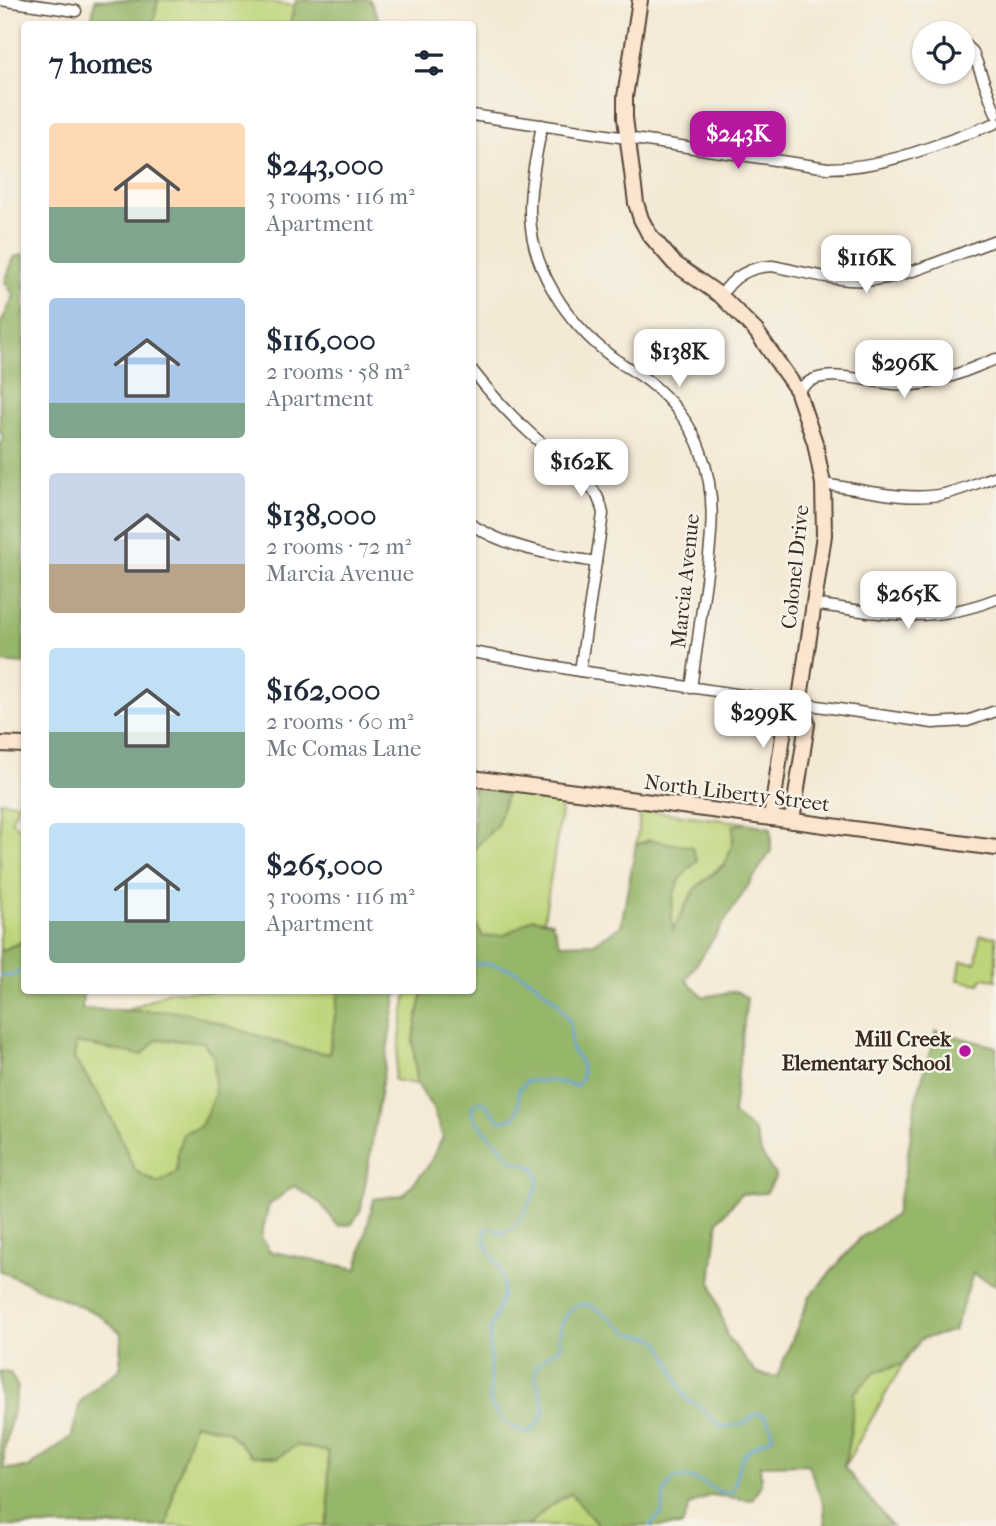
<!DOCTYPE html>
<html lang="en">
<head>
<meta charset="utf-8">
<style>
	body { margin:0; font-family:"IM FELL French Canon",serif; background:#f6f6f7; color:#1f2937; height:100vh; display:flex; flex-direction:column; font-size:26px; white-space:nowrap }
	* { box-sizing:border-box; margin:0 }
	p { font-size:23px; color:#747a83 }
	.icon { flex:none; width:38px; height:38px; fill:none; stroke:currentColor; stroke-width:2; stroke-linecap:round; stroke-linejoin:round }
	.map { position:relative; flex:1; overflow:hidden }
	.sheet { position:absolute; left:21px; top:21px; width:455px; height:973px; display:flex; flex-direction:column; background:#fff; border-radius:7px; box-shadow:0 2px 5px #0004 }
	.sheet>* { flex:none }
	.controls { position:absolute; left:912px; top:21px; display:grid; gap:14px }
	.controls a { display:grid; place-items:center; width:63px; height:63px; border-radius:50%; background:#fff; box-shadow:0 2px 5px #0004; font-size:35px }
	.price { position:absolute; translate:-50% -60px; padding:0 16px; border-radius:14px; background:#fff; color:#222; font-size:23px; line-height:46px; filter:drop-shadow(0 2px 4px #0008) }
	.price::after { content:''; position:absolute; left:50%; top:42px; width:21px; height:16px; margin-left:-10px; background:inherit; clip-path:polygon(0 0,100% 0,50% 100%) }
	.price.active { background:#b5179e; color:#fff }
	ul { padding:0; list-style:none }
	li { display:flex; align-items:center; gap:21px; height:175px; padding:0 28px }
	li span { display:grid; place-items:center; flex:none; width:196px; height:140px; border-radius:7px; color:#555 }
	li>.icon { margin-inline-start:auto }
	span .icon { width:84px; height:84px; fill:#fffc; stroke-width:1 }
	li b { font-size:30px }
	h2 { display:flex; justify-content:space-between; align-items:center; height:84px; padding:0 28px; font-size:30px }
	.map>svg:first-child { display:block }
</style>
</head>
<body>
<div class="map">
<svg width="996" height="1526" viewBox="0 0 996 1526">
	<rect width="100%" height="100%" fill="#f7f3e8"/>
	<filter id="ink" filterUnits="userSpaceOnUse"><feTurbulence type="fractalNoise" baseFrequency=".0143" numOctaves="2"/><feDisplacementMap in="SourceGraphic" scale="14" xChannelSelector="R" yChannelSelector="G"/><feConvolveMatrix kernelMatrix="1 2 1 2 8 2 1 2 1" color-interpolation-filters="sRGB"/></filter>
	<filter id="wash" filterUnits="userSpaceOnUse"><feTurbulence type="fractalNoise" baseFrequency=".00686" numOctaves="4" result="noise"/><feDisplacementMap in="SourceGraphic" scale="28" xChannelSelector="R" yChannelSelector="G"/><feGaussianBlur stdDeviation="1.57" result="paint"/><feColorMatrix in="noise" values="0 0 0 0 0 0 0 0 0 0 0 0 0 0 0 0 0 1.4 0 .05"/><feComposite in="paint" operator="in"/></filter>
	<g filter="url(#wash)">
		<rect width="100%" height="100%" fill="#f4e9d5"/>
		<!-- green -->
		<g fill="#bdd57a" stroke="#7c804c" stroke-width="2">
			<polygon points="158,0 255,0 295,6 290,24 153,24"/>
			<polygon points="472,785 563,799 544,920 533,919 505,935 483,937 473,918 472,850 497,825 486,786 473,789"/>
			<polygon points="0,801 19,803 11,821 24,832 24,941 0,951"/>
			<path d="M641 810 747 823 733 826C735 870 718 863 696 888 686 900 680 918 672 931 672 900 671 883 697 861L650 840 636 845Z"/>
			<polygon points="980,935 996,937 996,980 982,978 980,984 958,980 961,961 976,963"/>
			<polygon points="171,991 339,991 329,1054 296,1048 184,1012 126,1011"/>
			<polygon points="407,991 423,991 413,1040 417,1084 394,1080"/>
			<polygon points="157,1039 203,1042 214,1056 215,1094 201,1127 178,1150 177,1172 158,1183 135,1171 117,1129 97,1092 74,1059 76,1043 95,1045"/>
			<polygon points="903,1364 844,1467 851,1429 854,1393 876,1371"/>
			<polygon points="193,1423 228,1431 251,1455 277,1458 297,1445 328,1452 329,1514 325,1526 167,1526 175,1485"/>
			<polygon points="572,1493 598,1526 528,1526 548,1507"/>
		</g>
		<!-- forest -->
		<g fill="#96b66a" stroke="#687044" stroke-width="2" fill-rule="evenodd">
			<polygon points="95,0 158,0 153,24 91,24"/>
			<polygon points="296,0 370,0 381,24 290,24"/>
			<polygon points="24,254 24,664 0,662 0,447 3,437 0,431 0,325 14,296 5,282 14,257"/>
			<polygon points="486,786 506,796 497,825 473,850 473,789"/>
			<path d="M747 823 771 828V851L686 980 704 997 736 991 747 998 733 1114 754 1131 762 1155 776 1176 766 1193 741 1194 718 1221 711 1281 727 1336 756 1373 777 1377 810 1296 860 1238 895 1215 906 1167 916 1100 936 1031 996 1047V1285L973 1274 954 1331 921 1339 903 1364 876 1371 854 1393 851 1429 844 1467 892 1526H825L824 1506 808 1464 760 1465 761 1484 752 1500 710 1495 690 1505 682 1526H598L571 1493 548 1507 528 1526H325L329 1514 328 1452 297 1445 277 1458 251 1455 228 1431 194 1423 175 1485 167 1526H0V1372L10 1373 18 1387 4 1451V1469L28 1468 72 1436 80 1402 100 1383 120 1369 121 1333 98 1314 0 1271V951L24 941V990L83 991 82 1009 184 1012 296 1048 329 1054 339 991H397L361 1209 352 1224 338 1226 321 1204 294 1186 269 1205 261 1237 269 1251 357 1269 374 1199 403 1195 427 1168 443 1137 432 1107 417 1084 413 1040 423 991 472 990 473 918 483 937 505 935 533 918 552 922 560 944 594 943 621 926 636 845 650 840 692 847 697 861C673 880 669 901 673 930L696 888 725 865 733 841V826ZM157 1039 203 1042 214 1057 215 1094 201 1126 183 1133 178 1150 177 1172 158 1183 135 1171 117 1129 97 1092 74 1059 76 1043 142 1055Z"/>
		</g>
		<g fill="none" stroke-linecap="round" stroke-linejoin="round">
			<!-- stream -->
			<g stroke="#6ba4da" stroke-width="2.5">
				<path d="M472 964H491L513 970 533 981 558 1003 570 1022 571 1048 582 1065V1077L577 1086 553 1081H527L518 1091C520 1107 520 1122 499 1120L487 1105 479 1101 472 1107V1115C479 1126 488 1134 497 1143 503 1148 506 1155 512 1159 521 1165 535 1164 538 1176 540 1188 532 1197 527 1207 520 1220 517 1229 501 1232L493 1228 486 1229 484 1241 500 1268 503 1281V1295L490 1330V1403C498 1419 511 1429 529 1432 533 1428 539 1424 541 1419 555 1391 509 1373 560 1348 558 1334 560 1324 568 1313 585 1288 613 1323 630 1333 639 1338 651 1333 659 1342 671 1357 676 1382 687 1400 704 1405 708 1418 722 1427L744 1424 755 1414H762C769 1421 773 1427 772 1438 736 1452 742 1459 732 1493 707 1494 706 1473 673 1479L664 1493 662 1513 649 1526"/>
				<polyline points="0,976 12,975 24,970"/>
			</g>
		</g>
	</g>
	<g filter="url(#ink)">
		<g fill="none" stroke-linecap="round" stroke-linejoin="round">
			<!-- street casing -->
			<g stroke="#574739" stroke-width="13">
				<g id="street">
					<polyline points="0,0 76,11"/>
					<polyline points="962,44 967,46 973,52 996,114"/>
					<path d="M472 115 828 168C887 168 941 143 996 123"/>
					<path d="M542 125C537 153 530 181 530 209 529 267 567 323 612 357 624 366 636 372 648 381 671 399 692 425 701 452 718 498 711 541 705 588 700 622 696 655 691 688"/>
					<path d="M721 296C733 276 749 267 772 266 804 272 841 283 873 280 911 276 959 253 996 240"/>
					<path d="M472 370C490 393 510 415 532 435 557 458 598 478 603 514L580 671"/>
					<path d="M797 390C803 386 809 381 815 379 841 370 884 387 913 385 941 383 969 369 996 359"/>
					<path d="M823 484C861 489 905 502 944 494 961 490 979 482 996 476"/>
					<path d="M472 525C510 549 553 555 596 562"/>
					<path d="M814 604C882 614 930 625 996 599"/>
					<polyline points="472,652 580,671 933,723 967,721 996,711"/>
				</g>
			</g>
			<!-- secondary casing -->
			<g stroke="#574739" stroke-width="18">
				<g id="secondary">
					<polyline points="640,0 625,97 625,118 636,203 641,219 649,234 674,263 721,296 756,331 797,390 815,443 823,484 824,535 799,705 789,713 785,722 771,818"/>
					<polyline points="0,744 24,745"/>
					<polyline points="472,778 996,848"/>
					<polyline points="792,821 807,724 805,714 799,705"/>
				</g>
			</g>
			<!-- street -->
			<use href="#street" stroke="#fff" stroke-width="10"/>
			<!-- secondary -->
			<use href="#secondary" stroke="#fbe5cf" stroke-width="14"/>
		</g>
	</g>
	<!-- markers -->
	<circle fill="#b5179e" stroke="#f7f3e8" stroke-width="2.5" cx="965" cy="1051" r="7"/>
	<g text-anchor="middle" stroke-width="5" stroke-linejoin="round" paint-order="stroke">
		<!-- street labels -->
		<g font-size="21" fill="#3b2a1e" stroke="#f7f3e8">
			<text transform="translate(795 567) rotate(-84)" y="7">Colonel Drive</text>
			<text transform="translate(685 581) rotate(-84)" y="7">Marcia Avenue</text>
			<text transform="translate(737 793) rotate(7)" y="7">North Liberty Street</text>
		</g>
		<!-- poi labels -->
		<g font-size="21" font-weight="bold" fill="#3b2a1e" stroke="#f7f3e8" text-anchor="end">
			<text x="951" y="1046">Mill Creek<tspan x="951" dy="24">Elementary School</tspan></text>
		</g>
	</g>
</svg>
<div class="controls">
<a><svg class="icon" aria-label="locate" viewBox="0 0 24 24"><circle cx="12" cy="12" r="6"/><path d="M12 2v4M12 18v4M2 12h4M18 12h4"/></svg></a>
</div>
<b class="price active" style="left:738px;top:171px">$243K</b>
<b class="price" style="left:866px;top:295px">$116K</b>
<b class="price" style="left:679px;top:389px">$138K</b>
<b class="price" style="left:904px;top:400px">$296K</b>
<b class="price" style="left:581px;top:499px">$162K</b>
<b class="price" style="left:908px;top:631px">$265K</b>
<b class="price" style="left:763px;top:750px">$299K</b>
<section class="sheet">
<h2>7 homes<svg class="icon" aria-label="filters" viewBox="0 0 24 24"><path d="M4 7h16M4 17h16"/><circle cx="9" cy="7" r="2"/><circle cx="15" cy="17" r="2"/></svg></h2>
<ul>
<li><span style="background:linear-gradient(#ffd9b3 60%,#7fa58c 0)"><svg class="icon" aria-label="home" viewBox="0 0 24 24"><path d="M3 11l9-7 9 7M6 9v11h12V9"/></svg></span><div><b>$243,000</b><p>3 rooms · 116 m²</p><p>Apartment</p></div></li>
<li><span style="background:linear-gradient(#a9c7e8 75%,#7fa58c 0)"><svg class="icon" aria-label="home" viewBox="0 0 24 24"><path d="M3 11l9-7 9 7M6 9v11h12V9"/></svg></span><div><b>$116,000</b><p>2 rooms · 58 m²</p><p>Apartment</p></div></li>
<li><span style="background:linear-gradient(#c9d6e8 65%,#b9a48a 0)"><svg class="icon" aria-label="home" viewBox="0 0 24 24"><path d="M3 11l9-7 9 7M6 9v11h12V9"/></svg></span><div><b>$138,000</b><p>2 rooms · 72 m²</p><p>Marcia Avenue</p></div></li>
<li><span style="background:linear-gradient(#bfe0f5 60%,#7fa58c 0)"><svg class="icon" aria-label="home" viewBox="0 0 24 24"><path d="M3 11l9-7 9 7M6 9v11h12V9"/></svg></span><div><b>$162,000</b><p>2 rooms · 60 m²</p><p>Mc Comas Lane</p></div></li>
<li><span style="background:linear-gradient(#bfe0f5 70%,#7fa58c 0)"><svg class="icon" aria-label="home" viewBox="0 0 24 24"><path d="M3 11l9-7 9 7M6 9v11h12V9"/></svg></span><div><b>$265,000</b><p>3 rooms · 116 m²</p><p>Apartment</p></div></li>
</ul>
</section>
</div>
</body>
</html>
